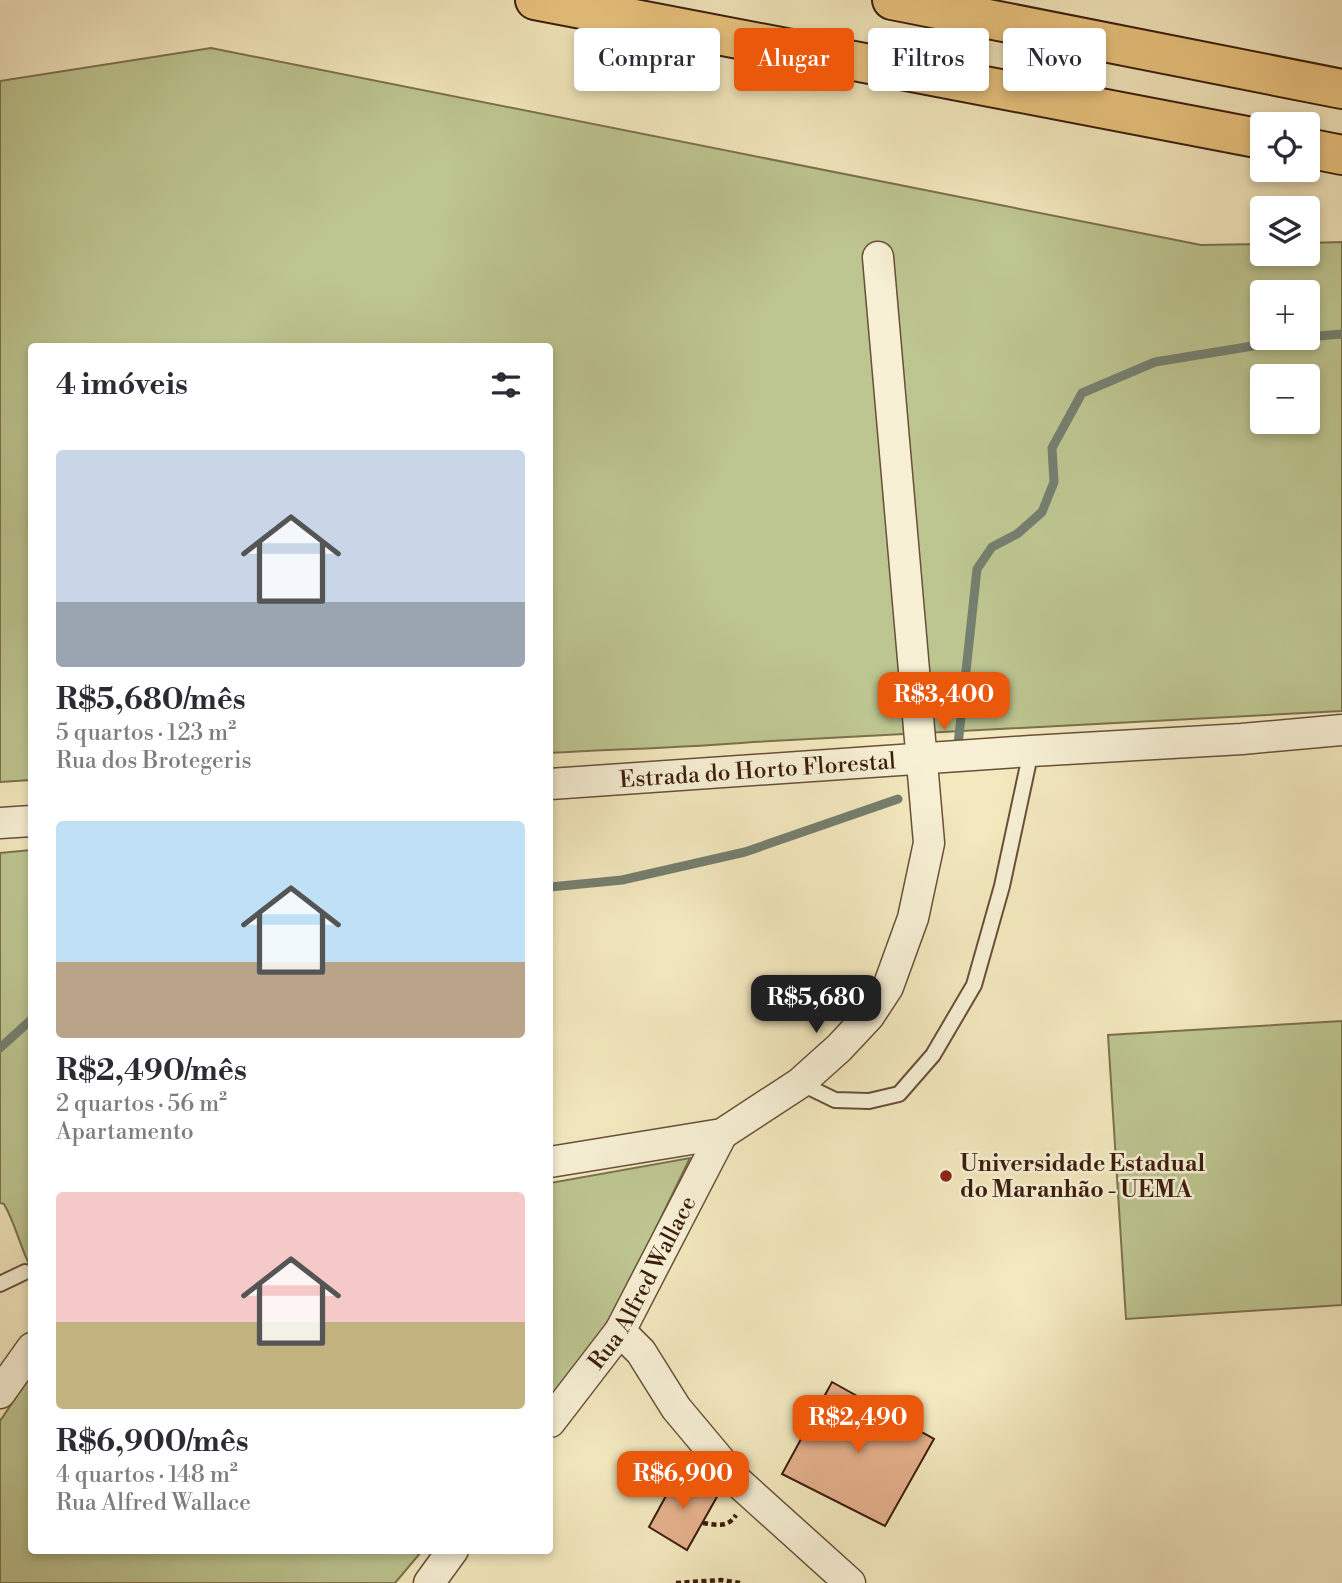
<!DOCTYPE html>
<html lang="pt">
<head>
<meta charset="utf-8">
<style>
	body { margin:0; font-family:"Libre Bodoni",serif; background:#f2f2f3; color:#2b2b33; height:100vh; display:flex; flex-direction:column; font-size:26px; white-space:nowrap }
	* { box-sizing:border-box; margin:0 }
	p { font-size:23px; color:#7c7c81 }
	.icon { flex:none; width:38px; height:38px; fill:none; stroke:currentColor; stroke-width:2; stroke-linecap:round; stroke-linejoin:round }
	.map { position:relative; flex:1; overflow:hidden }
	.sheet { position:absolute; left:28px; top:343px; width:525px; height:1211px; display:flex; flex-direction:column; background:#fff; border-radius:7px; box-shadow:0 4px 10px #0003 }
	.sheet>* { flex:none }
	.hud { position:absolute; left:574px; top:28px; width:662px; height:63px; display:flex; gap:14px }
	.tools { position:absolute; left:1250px; top:112px; display:grid; gap:14px }
	.tools a { display:grid; place-items:center; width:70px; height:70px; border-radius:7px; background:#fff; box-shadow:0 4px 10px #0003; font-size:35px }
	.price { position:absolute; translate:-50% -60px; padding:0 16px; border-radius:14px; background:#ea580c; color:#fff; font-size:23px; line-height:46px; filter:drop-shadow(0 2px 4px #0008) }
	.price::after { content:''; position:absolute; left:50%; top:42px; width:21px; height:16px; margin-left:-10px; background:inherit; clip-path:polygon(0 0,100% 0,50% 100%) }
	.price.selected { background:#222; color:#fff }
	ul { padding:0; list-style:none }
	li { display:grid; align-content:center; gap:14px; height:371px; padding:0 28px }
	li span { display:grid; place-items:center; height:217px; border-radius:7px; color:#555 }
	li>.icon { margin-inline-start:auto }
	span .icon { width:126px; height:126px; fill:#fffc; stroke-width:1 }
	li b { font-size:30px }
	h2 { display:flex; justify-content:space-between; align-items:center; height:84px; padding:0 28px; font-size:30px }
	.tag { padding:0 24px; border-radius:7px; background:#fff; box-shadow:0 4px 10px #0003; font-size:24px; line-height:63px }
	.tag.selected { background:#ea580c; color:#fff }
	.map>svg:first-child { display:block }
</style>
</head>
<body>
<div class="map">
<svg width="1342" height="1583" viewBox="0 0 1342 1583">
	<rect width="100%" height="100%" fill="#f3e8be"/>
	<filter id="stains"><feTurbulence type="fractalNoise" baseFrequency=".00286" numOctaves="4"/><feColorMatrix values="0 0 0 0 .2 0 0 0 0 .09 0 0 0 0 .02 0 0 0 .5 -.17"/></filter>
	<radialGradient id="worn" r=".72"><stop offset=".6" stop-color="#630" stop-opacity="0"/><stop offset="1" stop-color="#630" stop-opacity=".3"/></radialGradient>
	<!-- green -->
	<g fill="#bdc590" stroke="#7c714e" stroke-width="2" fill-rule="evenodd">
		<path d="M211 48 1201 245 1262 244V254H1307V243L1342 242V711L753 742C685 748 617 749 550 753V346H32L31 780 0 782V81ZM1262 292H1307V338H1262ZM1262 376H1307V422H1262Z"/>
		<path d="M31 850H32L31 1268C20 1247 16 1225 4 1204L0 1203V853Z"/>
		<polygon points="1342,1021 1342,1305 1126,1319 1108,1035"/>
		<polygon points="690,1158 622,1298 595,1344 550,1398 550,1183"/>
		<polygon points="31,1375 32,1550 422,1551 395,1583 0,1583 0,1421"/>
	</g>
	<g fill="none" stroke-linecap="round" stroke-linejoin="round">
		<!-- stream -->
		<g stroke="#757f6f" stroke-width="9">
			<polyline points="1307,337 1342,334"/>
			<polyline points="958,745 977,569 992,547 1017,534 1042,512 1054,482 1052,448 1082,393 1155,362 1302,338"/>
			<polyline points="550,887 622,880 745,852 898,799"/>
			<polyline points="0,1048 32,1019"/>
		</g>
	</g>
	<!-- building -->
	<g fill="#e4b08c" stroke="#3b1d0d" stroke-width="2">
		<polygon points="832,1382 934,1439 885,1526 782,1474"/>
		<polygon points="679,1472 718,1495 687,1550 649,1527"/>
	</g>
	<g fill="none" stroke-linecap="round" stroke-linejoin="round">
		<!-- service casing -->
		<g stroke="#695039" stroke-width="18">
			<g id="service">
				<polyline points="800,1083 835,1100 869,1101 899,1094 933,1055 974,985 1002,886 1031,751"/>
				<polyline points="0,1284 25,1272"/>
			</g>
		</g>
		<!-- minor casing -->
		<g stroke="#695039" stroke-width="33">
			<g id="minor">
				<path id="s1" d="M550 784 1031 751 1242 739 1342 730"/>
				<polyline points="0,823 32,821"/>
				<polyline points="550,1162 722,1134 800,1083 839,1048 869,1016 888,987 913,918 929,843 878,257"/>
				<polyline points="620,1331 641,1352 676,1408 738,1482 850,1583"/>
				<polyline points="0,1393 32,1348"/>
				<path id="s2" d="M550 1422 620 1331 722 1134"/>
				<polyline points="429,1583 453,1550"/>
			</g>
		</g>
		<!-- primary casing -->
		<g stroke="#3b1d0d" stroke-width="42">
			<g id="primary">
				<polyline points="535,0 1262,139"/>
				<polyline points="892,0 1342,89"/>
				<polyline points="1307,148 1342,155"/>
			</g>
		</g>
		<!-- path -->
		<g stroke="#3b1d0d" stroke-width="4.5" stroke-dasharray="5 3.5" stroke-linecap="butt">
			<path d="M703 1523C716 1525 728 1528 736 1515"/>
			<polyline points="676,1583 721,1580 740,1583"/>
		</g>
		<!-- service -->
		<use href="#service" stroke="#f7f0d5" stroke-width="14"/>
		<!-- minor -->
		<use href="#minor" stroke="#f7f0d5" stroke-width="30"/>
		<!-- primary -->
		<use href="#primary" stroke="#eac47f" stroke-width="38"/>
	</g>
	<!-- markers -->
	<circle fill="#8f2418" stroke="#f7f0d5" stroke-width="2.5" cx="946" cy="1176" r="7"/>
	<g text-anchor="middle" stroke-width="5" stroke-linejoin="round" paint-order="stroke">
		<!-- street labels -->
		<g font-size="23" fill="#3b1d0d" stroke="#f7f0d5">
			<text dy="8" stroke="none"><textPath href="#s1" startOffset="208">Estrada do Horto Florestal</textPath></text>
			<text dy="8" stroke="none"><textPath href="#s2" startOffset="168">Rua Alfred Wallace</textPath></text>
		</g>
		<!-- poi labels -->
		<g font-size="23" font-weight="bold" fill="#3b1d0d" stroke="#f7f0d5" text-anchor="start">
			<text x="960" y="1171">Universidade Estadual<tspan x="960" dy="26">do Maranhão - UEMA</tspan></text>
		</g>
	</g>
	<rect width="100%" height="100%" filter="url(#stains)"/>
	<rect width="100%" height="100%" fill="url(#worn)"/>
</svg>
<div class="tools">
<a><svg class="icon" aria-label="locate" viewBox="0 0 24 24"><circle cx="12" cy="12" r="6"/><path d="M12 2v4M12 18v4M2 12h4M18 12h4"/></svg></a>
<a><svg class="icon" aria-label="layers" viewBox="0 0 24 24"><path d="M12 4l9 5-9 5-9-5zM3 14l9 5 9-5"/></svg></a>
<a>+</a>
<a>−</a>
</div>
<b class="price" style="left:944px;top:732px">R$3,400</b>
<b class="price selected" style="left:816px;top:1035px">R$5,680</b>
<b class="price" style="left:858px;top:1455px">R$2,490</b>
<b class="price" style="left:683px;top:1511px">R$6,900</b>
<div class="hud">
<a class="tag">Comprar</a>
<a class="tag selected">Alugar</a>
<a class="tag">Filtros</a>
<a class="tag">Novo</a>
</div>
<section class="sheet">
<h2>4 imóveis<svg class="icon" aria-label="filters" viewBox="0 0 24 24"><path d="M4 7h16M4 17h16"/><circle cx="9" cy="7" r="2"/><circle cx="15" cy="17" r="2"/></svg></h2>
<ul>
<li><span style="background:linear-gradient(#c9d6e8 70%,#9aa5b1 0)"><svg class="icon" aria-label="home" viewBox="0 0 24 24"><path d="M3 11l9-7 9 7M6 9v11h12V9"/></svg></span><div><b>R$5,680/mês</b><p>5 quartos · 123 m²</p><p>Rua dos Brotegeris</p></div></li>
<li><span style="background:linear-gradient(#bfe0f5 65%,#b9a48a 0)"><svg class="icon" aria-label="home" viewBox="0 0 24 24"><path d="M3 11l9-7 9 7M6 9v11h12V9"/></svg></span><div><b>R$2,490/mês</b><p>2 quartos · 56 m²</p><p>Apartamento</p></div></li>
<li><span style="background:linear-gradient(#f6c9c9 60%,#c2b280 0)"><svg class="icon" aria-label="home" viewBox="0 0 24 24"><path d="M3 11l9-7 9 7M6 9v11h12V9"/></svg></span><div><b>R$6,900/mês</b><p>4 quartos · 148 m²</p><p>Rua Alfred Wallace</p></div></li>
</ul>
</section>
</div>
</body>
</html>
